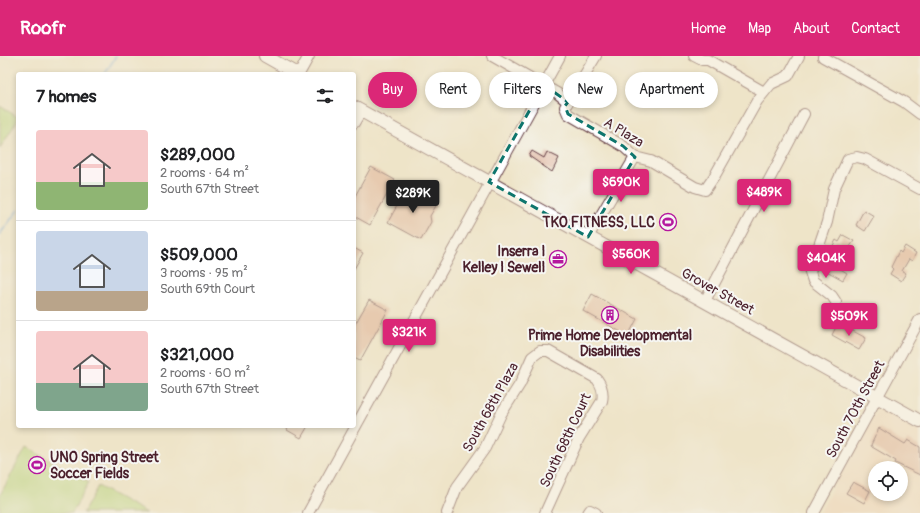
<!DOCTYPE html>
<html lang="en">
<head>
<meta charset="utf-8">
<style>
	body { margin:0; font-family:Pangolin,sans-serif; background:#f6f6f6; color:#202124; height:100vh; display:flex; flex-direction:column; font-size:15px; white-space:nowrap }
	* { box-sizing:border-box; margin:0 }
	p { font-size:13px; color:#757577 }
	.icon { flex:none; width:22px; height:22px; fill:none; stroke:currentColor; stroke-width:2; stroke-linecap:round; stroke-linejoin:round }
	.map { position:relative; flex:1; overflow:hidden }
	.sheet { position:absolute; left:16px; top:16px; width:340px; height:356px; display:flex; flex-direction:column; background:#fff; border-radius:4px; box-shadow:0 2px 6px #0003 }
	.sheet>* { flex:none }
	.guide { position:absolute; left:368px; top:16px; width:380px; height:36px; display:flex; gap:8px }
	.controls { position:absolute; left:868px; top:405px; display:grid; gap:8px }
	.controls a { display:grid; place-items:center; width:40px; height:40px; border-radius:50%; background:#fff; box-shadow:0 2px 6px #0003; font-size:20px }
	.price { position:absolute; translate:-50% -34px; padding:0 9px; border-radius:4px; background:#db2777; color:#fff; font-size:13px; line-height:26px; filter:drop-shadow(0 1px 2px #0008) }
	.price::after { content:''; position:absolute; left:50%; top:24px; width:12px; height:9px; margin-left:-6px; background:inherit; clip-path:polygon(0 0,100% 0,50% 100%) }
	.price.active { background:#222; color:#fff }
	ul { padding:0; list-style:none }
	li { display:flex; align-items:center; gap:12px; height:100px; padding:0 20px }
	li+li { border-top:1px solid #e0e0e0 }
	li span { display:grid; place-items:center; flex:none; width:112px; height:80px; border-radius:4px; color:#555 }
	li>.icon { margin-inline-start:auto }
	span .icon { width:48px; height:48px; fill:#fffc; stroke-width:1 }
	li b { font-size:17px }
	h2 { display:flex; justify-content:space-between; align-items:center; height:48px; padding:0 20px; font-size:17px }
	.chip { padding:0 14px; border-radius:18px; background:#fff; box-shadow:0 2px 6px #0003; font-size:14px; line-height:36px }
	.chip.active { background:#db2777; color:#fff }
	header { display:flex; align-items:center; gap:24px; box-sizing:border-box; height:56px; padding:0 20px; background:#db2777; color:#fff }
	header strong { font-size:19px }
	nav { display:flex; gap:22px; margin-inline-start:auto; font-size:14px }
	.map>svg:first-child { display:block }
</style>
</head>
<body>
<header>
<strong>Roofr</strong>
<nav><a>Home</a><a>Map</a><a>About</a><a>Contact</a></nav>
</header>
<div class="map">
<svg width="920" height="457" viewBox="0 0 920 457">
	<rect width="100%" height="100%" fill="#f6f6f2"/>
	<filter id="ink" filterUnits="userSpaceOnUse"><feTurbulence type="fractalNoise" baseFrequency=".025" numOctaves="2"/><feDisplacementMap in="SourceGraphic" scale="8" xChannelSelector="R" yChannelSelector="G"/><feConvolveMatrix kernelMatrix="1 2 1 2 8 2 1 2 1" color-interpolation-filters="sRGB"/></filter>
	<filter id="wash" filterUnits="userSpaceOnUse"><feTurbulence type="fractalNoise" baseFrequency=".012" numOctaves="4" result="noise"/><feDisplacementMap in="SourceGraphic" scale="16" xChannelSelector="R" yChannelSelector="G"/><feGaussianBlur stdDeviation="0.9" result="paint"/><feColorMatrix in="noise" values="0 0 0 0 0 0 0 0 0 0 0 0 0 0 0 0 0 1.4 0 .05"/><feComposite in="paint" operator="in"/></filter>
	<g filter="url(#wash)">
		<rect width="100%" height="100%" fill="#eee4c8"/>
		<!-- built -->
		<path fill="#efd6bb" fill-rule="evenodd" d="M883 352 920 374V457H819L876 355ZM875 412H901V438H875Z"/>
		<!-- green -->
		<g fill="#b3d47b" stroke="#7e7a53">
			<polygon points="0,50 16,60 17,65 0,92"/>
			<polygon points="26,391 89,426 72,457 0,457 0,439"/>
			<polygon points="98,430 147,457 83,457"/>
		</g>
		<!-- water -->
		<polygon fill="#659ed4" stroke="#585e80" points="649,27 666,28 668,40 649,37"/>
		<g fill="none" stroke-linecap="round" stroke-linejoin="round">
			<!-- stream -->
			<g stroke="#659ed4" stroke-width="2">
				<polyline points="105,18 116,0"/>
				<polyline points="0,178 18,154"/>
			</g>
		</g>
		<g id="blocks">
			<!-- building -->
			<g fill="#ddaa90">
				<polygon points="532,95 544,102 547,96 559,102 552,116 529,100"/>
				<polygon points="371,111 395,124 370,169 354,160 354,142"/>
				<polygon points="407,132 437,148 430,160 431,166 421,184 388,166"/>
				<polygon points="864,154 874,160 865,175 856,169"/>
				<polygon points="843,179 854,185 849,192 847,191 840,204 842,207 839,212 847,217 843,224 821,212 836,184 839,186"/>
				<polygon points="905,190 916,197 912,205 909,203 902,215 906,217 901,225 890,218 893,213 891,211 899,195 901,197"/>
				<polygon points="354,192 363,197 354,213"/>
				<polygon points="592,238 637,263 628,280 583,255"/>
				<polygon points="369,244 388,254 360,305 354,302 354,270"/>
				<polygon points="838,267 866,282 859,294 832,279"/>
				<polygon points="289,370 308,370 301,382 287,374"/>
				<polygon points="879,372 905,388 908,384 920,391 920,419 895,407 896,405 872,391 871,389"/>
				<polygon points="853,426 870,435 864,447 846,437"/>
			</g>
		</g>
	</g>
	<g filter="url(#ink)">
		<use href="#blocks" fill-opacity="0" stroke="#633d43" stroke-width="1"/>
		<g fill="none" stroke-linecap="round" stroke-linejoin="round">
			<!-- minor casing -->
			<g stroke="#633d43" stroke-width="12">
				<g id="minor">
					<polyline points="492,0 557,37 568,46"/>
					<polyline points="596,0 565,51 568,58 623,90 635,101 651,105 695,131 705,134 714,121 757,45 771,28 788,20 799,0"/>
					<polyline points="694,0 702,4 708,4 764,36"/>
					<polyline points="823,1 904,46 920,58"/>
					<polyline points="299,18 309,0"/>
					<polyline points="354,67 361,55"/>
					<polyline points="588,181 635,101"/>
					<polyline points="705,245 804,58"/>
					<polyline points="836,246 832,240 813,225 810,216 827,166 834,133 848,103 857,101 865,103 920,133"/>
					<polyline points="308,457 560,0"/>
					<path d="M447 457 457 431 485 392 501 358 520 328 532 301 540 295H548L597 323C602 330 604 336 602 345L579 382 545 457"/>
					<polyline points="588,457 590,454 596,457"/>
					<polyline points="814,457 920,263"/>
				</g>
			</g>
			<!-- major casing -->
			<g stroke="#633d43" stroke-width="14">
				<g id="major">
					<polyline points="265,0 297,18"/>
					<polyline points="354,51 920,365"/>
				</g>
			</g>
			<!-- minor -->
			<use href="#minor" stroke="#fff" stroke-width="10"/>
			<!-- major -->
			<use href="#major" stroke="#fff" stroke-width="12"/>
		</g>
	</g>
	<!-- marked area -->
	<path d="M0 0H920V457H0ZM544 29 568 46 565 50 568 58 623 90 635 101 588 181 489 126Z" fill="#eee4c8" fill-opacity=".55" fill-rule="evenodd"/>
	<path fill="none" stroke="#0f766e" stroke-width="3" stroke-dasharray="8 5" stroke-linejoin="round" d="M544 29 568 46 565 50 568 58 623 90 635 101 588 181 489 126Z"/>
	<!-- icons -->
	<defs>
		<g id="stadium-ring" transform="scale(0.9)"><circle r="9.5" fill="#f6f6f2" stroke="#b5179e" stroke-width="1.5"/><path d="M0-5a6.5 5 0 1 0 0 10a6.5 5 0 1 0 0-10ZM-3.5-1.8h7v3.6h-7Z" fill="#b5179e"/></g>
		<g id="office-ring" transform="scale(0.9)"><circle r="9.5" fill="#f6f6f2" stroke="#b5179e" stroke-width="1.5"/><path d="M-6-3h4V-5.5h4V-3h4V5H-6ZM-1-4.5V-3h2v-1.5ZM-6 0V1H6V0Z" fill="#b5179e"/></g>
		<g id="building-ring" transform="scale(0.9)"><circle r="9.5" fill="#f6f6f2" stroke="#b5179e" stroke-width="1.5"/><path d="M-4-6H4V6H1V3H-1V6H-4ZM-2.5-4.3h1.7v1.8h-1.7ZM.8-4.3h1.7v1.8H.8ZM-2.5-1h1.7V.8h-1.7ZM.8-1h1.7V.8H.8Z" fill="#b5179e"/></g>
	</defs>
	<g fill-rule="evenodd">
		<use href="#stadium-ring" x="668" y="166"/>
		<use href="#office-ring" x="558" y="203"/>
		<use href="#building-ring" x="610" y="259"/>
		<use href="#stadium-ring" x="37" y="409"/>
	</g>
	<g text-anchor="middle" stroke-width="4" stroke-linejoin="round" paint-order="stroke">
		<!-- street labels -->
		<g font-size="14" fill="#4a1f2b" stroke="#f6f6f2">
			<text transform="translate(624 76) rotate(31)" y="5">A Plaza</text>
			<text transform="translate(718 235) rotate(29)" y="5">Grover Street</text>
			<text transform="translate(490 351) rotate(-61)" y="5">South 68th Plaza</text>
			<text transform="translate(855 353) rotate(-62)" y="5">South 70th Street</text>
			<text transform="translate(565 384) rotate(-65)" y="5">South 68th Court</text>
		</g>
		<!-- poi labels -->
		<g font-size="14" font-weight="bold" fill="#4a1f2b" stroke="#f6f6f2" text-anchor="end">
			<text x="655" y="171">TKO FITNESS, LLC</text>
			<text x="545" y="200">Inserra l<tspan x="545" dy="16">Kelley l Sewell</tspan></text>
			<text x="610" y="284" text-anchor="middle">Prime Home Developmental<tspan x="610" dy="16">Disabilities</tspan></text>
			<text x="50" y="406" text-anchor="start">UNO Spring Street<tspan x="50" dy="16">Soccer Fields</tspan></text>
		</g>
	</g>
</svg>
<div class="controls">
<a><svg class="icon" aria-label="locate" viewBox="0 0 24 24"><circle cx="12" cy="12" r="6"/><path d="M12 2v4M12 18v4M2 12h4M18 12h4"/></svg></a>
</div>
<b class="price" style="left:621px;top:147px">$690K</b>
<b class="price" style="left:764px;top:157px">$489K</b>
<b class="price active" style="left:413px;top:158px">$289K</b>
<b class="price" style="left:631px;top:219px">$560K</b>
<b class="price" style="left:826px;top:223px">$404K</b>
<b class="price" style="left:849px;top:281px">$509K</b>
<b class="price" style="left:409px;top:297px">$321K</b>
<div class="guide">
<a class="chip active">Buy</a>
<a class="chip">Rent</a>
<a class="chip">Filters</a>
<a class="chip">New</a>
<a class="chip">Apartment</a>
</div>
<section class="sheet">
<h2>7 homes<svg class="icon" aria-label="filters" viewBox="0 0 24 24"><path d="M4 7h16M4 17h16"/><circle cx="9" cy="7" r="2"/><circle cx="15" cy="17" r="2"/></svg></h2>
<ul>
<li><span style="background:linear-gradient(#f6c9c9 65%,#8fb573 0)"><svg class="icon" aria-label="home" viewBox="0 0 24 24"><path d="M3 11l9-7 9 7M6 9v11h12V9"/></svg></span><div><b>$289,000</b><p>2 rooms · 64 m²</p><p>South 67th Street</p></div></li>
<li><span style="background:linear-gradient(#c9d6e8 75%,#b9a48a 0)"><svg class="icon" aria-label="home" viewBox="0 0 24 24"><path d="M3 11l9-7 9 7M6 9v11h12V9"/></svg></span><div><b>$509,000</b><p>3 rooms · 95 m²</p><p>South 69th Court</p></div></li>
<li><span style="background:linear-gradient(#f6c9c9 65%,#7fa58c 0)"><svg class="icon" aria-label="home" viewBox="0 0 24 24"><path d="M3 11l9-7 9 7M6 9v11h12V9"/></svg></span><div><b>$321,000</b><p>2 rooms · 60 m²</p><p>South 67th Street</p></div></li>
</ul>
</section>
</div>
</body>
</html>
